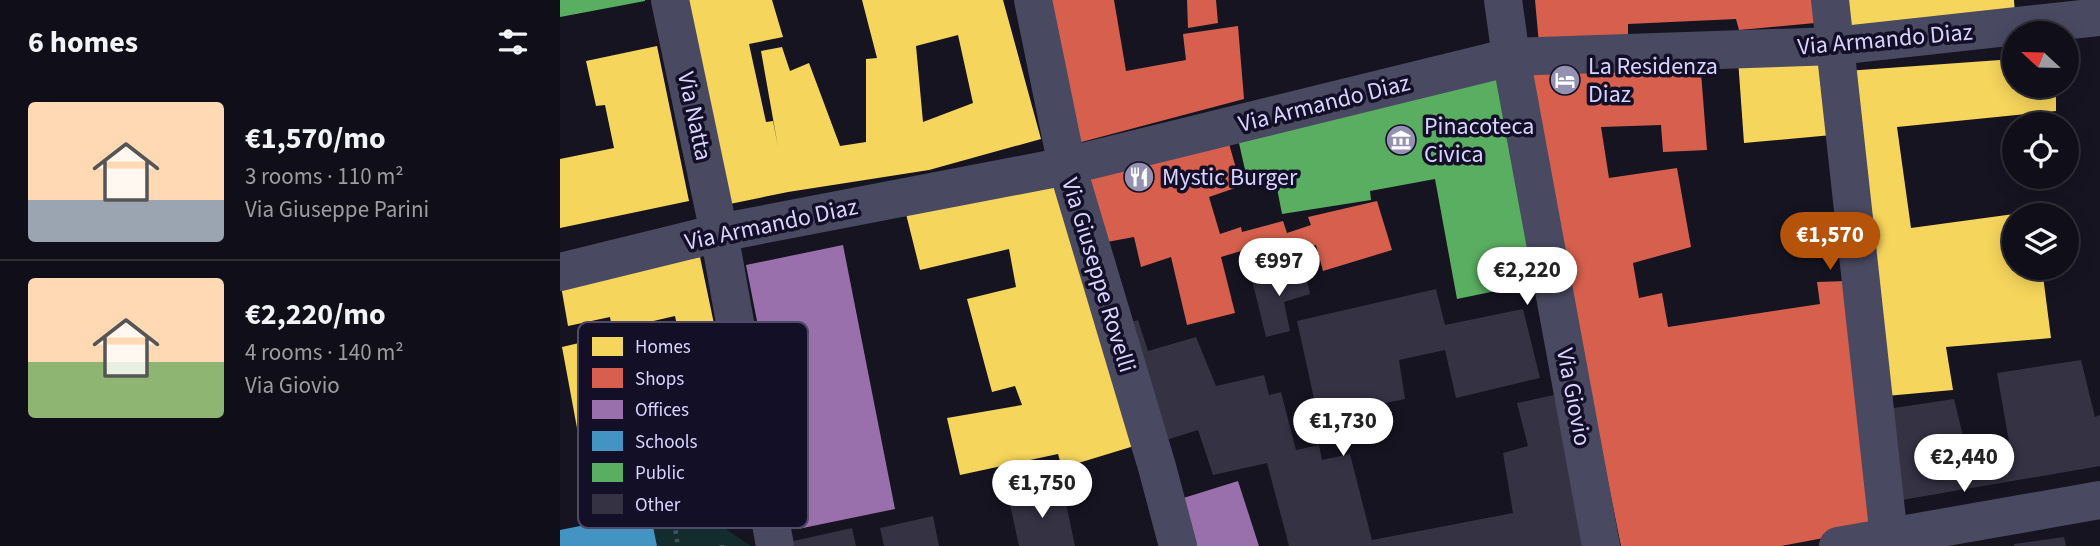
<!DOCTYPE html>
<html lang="en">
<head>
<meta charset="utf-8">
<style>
	body { margin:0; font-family:"Source Sans 3",sans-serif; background:#191822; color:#f1f3f6; height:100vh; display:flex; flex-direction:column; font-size:26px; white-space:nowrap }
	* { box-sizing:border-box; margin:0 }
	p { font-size:23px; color:#9c9ca2 }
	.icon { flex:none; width:38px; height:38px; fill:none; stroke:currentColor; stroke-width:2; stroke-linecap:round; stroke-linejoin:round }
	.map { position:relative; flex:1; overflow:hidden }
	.sheet { display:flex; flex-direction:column; background:#100f19; width:560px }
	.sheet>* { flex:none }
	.needle { width:46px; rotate:292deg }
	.tools { position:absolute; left:1442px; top:21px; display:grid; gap:14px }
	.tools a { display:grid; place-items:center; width:77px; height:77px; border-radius:50%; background:#100f19; box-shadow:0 4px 18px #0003,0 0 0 2px #302f38; font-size:35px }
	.price { position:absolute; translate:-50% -60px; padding:0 16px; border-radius:24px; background:#fff; color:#222; font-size:23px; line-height:46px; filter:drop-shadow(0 2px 4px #0008) }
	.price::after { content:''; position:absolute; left:50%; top:42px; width:21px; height:16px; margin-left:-10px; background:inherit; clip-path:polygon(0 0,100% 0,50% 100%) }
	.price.selected { background:#b45309; color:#fff }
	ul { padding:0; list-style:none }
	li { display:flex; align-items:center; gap:21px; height:175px; padding:0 28px }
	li+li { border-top:2px solid #302f38 }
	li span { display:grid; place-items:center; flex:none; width:196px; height:140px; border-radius:7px; color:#555 }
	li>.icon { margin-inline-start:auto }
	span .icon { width:84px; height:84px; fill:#fffc; stroke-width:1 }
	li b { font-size:30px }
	h2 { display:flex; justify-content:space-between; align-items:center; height:84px; padding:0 28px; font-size:30px }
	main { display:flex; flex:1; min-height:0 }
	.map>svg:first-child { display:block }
</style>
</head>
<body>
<main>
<section class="sheet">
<h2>6 homes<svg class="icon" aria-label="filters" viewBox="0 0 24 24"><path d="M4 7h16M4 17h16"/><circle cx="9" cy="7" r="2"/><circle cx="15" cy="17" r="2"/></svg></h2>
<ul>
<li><span style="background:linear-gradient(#ffd9b3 70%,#9aa5b1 0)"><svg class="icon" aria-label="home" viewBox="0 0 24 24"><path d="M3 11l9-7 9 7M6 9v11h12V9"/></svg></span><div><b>€1,570/mo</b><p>3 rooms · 110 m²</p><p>Via Giuseppe Parini</p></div></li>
<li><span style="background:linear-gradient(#ffd9b3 60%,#8fb573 0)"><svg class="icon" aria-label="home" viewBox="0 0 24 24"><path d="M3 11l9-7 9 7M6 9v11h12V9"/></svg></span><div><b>€2,220/mo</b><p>4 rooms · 140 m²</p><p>Via Giovio</p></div></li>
</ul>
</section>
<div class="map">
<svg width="1540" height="546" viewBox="0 0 1540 546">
	<rect width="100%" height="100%" fill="#161421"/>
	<!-- green -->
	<polygon fill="#132c2d" points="154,504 167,530 191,546 97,546 90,512 110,513"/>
	<!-- homes -->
	<g fill="#f6d55c" fill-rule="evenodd">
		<path d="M119 0H212L223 37 189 44 206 122 213 121 218 147 201 51 222 47 230 71 249 63 280 146 306 142V59L317 58 302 0H443L481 139 369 170 228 192 160 206ZM398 35 413 103 363 122 356 46Z"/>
		<polygon points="1283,0 1454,0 1455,14 1286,31"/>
		<polygon points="97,46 129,201 0,228 0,159 54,148 45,105 36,106 26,61"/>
		<polygon points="1264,52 1272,135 1184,143 1178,59"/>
		<polygon points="1454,59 1454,86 1496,86 1496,111 1337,127 1351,228 1454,214 1454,268 1482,268 1491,338 1386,347 1393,390 1326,396 1286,71"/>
		<polygon points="476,177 503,191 584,443 502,468 498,454 400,475 387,418 462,405 455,386 432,392 407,299 456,287 449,249 360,270 345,210"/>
		<path d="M140 257 190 496 110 513 92 425 17 428 2 347 53 335 50 317 8 326 1 286ZM115 316 123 354 85 363 76 325Z"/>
	</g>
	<!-- shops -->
	<g fill="#d6604d">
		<polygon points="486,0 554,0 566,71 626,60 623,34 678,26 684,99 514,144"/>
		<polygon points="627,0 656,0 658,23 628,28"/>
		<polygon points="975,0 1253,0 1255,23 1179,30 1176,19 1068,24 1068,40 979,44"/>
		<polygon points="1140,59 1147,150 1103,152 1101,125 1041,127 1049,178 1117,168 1131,247 1073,263 1079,298 1102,293 1108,327 1260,304 1257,282 1286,281 1317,528 1221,546 1061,546 965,70"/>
		<polygon points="666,133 681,186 649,197 660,234 681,227 682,232 723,221 727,233 751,225 748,217 817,201 832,250 763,271 756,245 684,264 681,251 661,257 675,313 627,325 611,257 581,267 574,237 536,244 517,170"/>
	</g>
	<!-- offices -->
	<g fill="#9970ab">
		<polygon points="283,245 335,509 238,529 186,265"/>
		<polygon points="678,481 699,546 629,546 617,500"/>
	</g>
	<!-- schools -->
	<polygon fill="#4393c3" points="90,512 97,546 0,546 0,530"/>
	<!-- public -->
	<g fill="#5aae61">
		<polygon points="0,0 85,0 85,1 0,17"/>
		<polygon points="947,65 989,280 897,299 875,179 810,191 811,200 722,214 715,178 688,183 676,130"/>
	</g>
	<!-- building -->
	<g fill="#343243">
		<polygon points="744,266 750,294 724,302 730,331 706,337 692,280"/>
		<polygon points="876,289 885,325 963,309 980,378 896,398 885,350 839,360 845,399 758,417 737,321"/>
		<polygon points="578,320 588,351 636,337 656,386 704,375 709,395 721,392 736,450 759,445 762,460 790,454 812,540 953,513 943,453 968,446 957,403 994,395 1029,546 729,546 707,463 653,475 638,430 597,443 556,327"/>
		<polygon points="1521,360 1535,417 1540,415 1540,466 1336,501 1327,409 1394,399 1406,448 1449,442 1437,373"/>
		<polygon points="503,489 515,546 459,546 449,500"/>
		<polygon points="373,516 379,546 324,546 320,528"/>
		<polygon points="292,528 296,546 229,546 229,542"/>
		<polygon points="1504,537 1506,546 1454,546 1454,544"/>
	</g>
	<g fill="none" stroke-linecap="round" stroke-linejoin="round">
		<!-- path -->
		<g stroke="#44505f" stroke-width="4.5" stroke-dasharray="3.5 5" stroke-linecap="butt">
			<polyline points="114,522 118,546"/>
			<polyline points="162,545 162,546"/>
		</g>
		<!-- minor -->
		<g stroke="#4a4962" stroke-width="38">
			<polyline points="110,0 159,233 215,546"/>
			<polyline points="473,0 507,166 597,467 618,546"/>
			<polyline points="943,0 951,57 1041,546"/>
			<polyline points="1270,0 1329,538"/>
			<polyline points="0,272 159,233 507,166 951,57 1275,46 1540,17"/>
			<polyline points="1278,546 1540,500"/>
		</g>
	</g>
	<!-- icons -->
	<defs>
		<g id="hotel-disc" transform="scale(1.575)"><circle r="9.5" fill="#9591b1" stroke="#130f26"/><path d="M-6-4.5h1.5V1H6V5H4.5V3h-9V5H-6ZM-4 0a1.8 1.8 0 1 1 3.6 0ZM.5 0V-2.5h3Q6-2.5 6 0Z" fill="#fff"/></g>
		<g id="museum-disc" transform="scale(1.575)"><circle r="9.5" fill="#9591b1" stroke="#130f26"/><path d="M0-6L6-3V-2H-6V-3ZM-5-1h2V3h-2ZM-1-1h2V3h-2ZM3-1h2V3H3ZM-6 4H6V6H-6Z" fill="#fff"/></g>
		<g id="restaurant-disc" transform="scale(1.575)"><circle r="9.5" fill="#9591b1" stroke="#130f26"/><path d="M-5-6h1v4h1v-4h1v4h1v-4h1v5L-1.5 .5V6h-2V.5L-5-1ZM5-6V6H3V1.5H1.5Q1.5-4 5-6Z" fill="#fff"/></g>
	</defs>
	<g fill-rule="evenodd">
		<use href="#hotel-disc" x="1005" y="80"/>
		<use href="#museum-disc" x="841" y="140"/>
		<use href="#restaurant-disc" x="579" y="177"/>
	</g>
	<g text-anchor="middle" stroke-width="7" stroke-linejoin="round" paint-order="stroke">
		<!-- street labels -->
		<g font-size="24" fill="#d9d4ff" stroke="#130f26">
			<text transform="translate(1325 39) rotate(-5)" y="8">Via Armando Diaz</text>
			<text transform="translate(764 103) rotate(-14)" y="8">Via Armando Diaz</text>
			<text transform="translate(135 116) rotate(78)" y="8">Via Natta</text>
			<text transform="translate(211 224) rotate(-12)" y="8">Via Armando Diaz</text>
			<text transform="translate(539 275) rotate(73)" y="8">Via Giuseppe Rovelli</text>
			<text transform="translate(1014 397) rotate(79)" y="8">Via Giovio</text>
		</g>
		<!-- poi labels -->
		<g font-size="24" fill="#d9d4ff" stroke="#130f26" text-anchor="start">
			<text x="1028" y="74">La Residenza<tspan x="1028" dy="28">Diaz</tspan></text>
			<text x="864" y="134">Pinacoteca<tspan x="864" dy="28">Civica</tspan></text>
			<text x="602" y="185">Mystic Burger</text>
		</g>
	</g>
	<!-- legend -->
	<rect x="18" y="322" width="230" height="206" rx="10" fill="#130f26" stroke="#4e4a67" stroke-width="2"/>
	<rect x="32" y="337" width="31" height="19" fill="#f6d55c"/>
	<rect x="32" y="368" width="31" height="20" fill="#d6604d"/>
	<rect x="32" y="400" width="31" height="19" fill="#9970ab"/>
	<rect x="32" y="431" width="31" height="20" fill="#4393c3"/>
	<rect x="32" y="463" width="31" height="19" fill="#5aae61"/>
	<rect x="32" y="494" width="31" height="20" fill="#343243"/>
	<g font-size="19" fill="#d9d4ff">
		<text x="75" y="353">Homes</text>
		<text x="75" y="385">Shops</text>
		<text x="75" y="416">Offices</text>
		<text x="75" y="448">Schools</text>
		<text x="75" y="479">Public</text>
		<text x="75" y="511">Other</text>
	</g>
</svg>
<div class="tools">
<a><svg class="needle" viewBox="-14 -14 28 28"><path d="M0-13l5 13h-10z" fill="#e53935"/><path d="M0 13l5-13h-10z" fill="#9c9ca2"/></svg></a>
<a><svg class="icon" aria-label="locate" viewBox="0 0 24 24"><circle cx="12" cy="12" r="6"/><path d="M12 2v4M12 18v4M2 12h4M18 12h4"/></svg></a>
<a><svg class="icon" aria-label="layers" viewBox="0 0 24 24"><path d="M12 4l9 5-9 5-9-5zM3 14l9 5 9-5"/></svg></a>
</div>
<b class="price selected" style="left:1270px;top:272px">€1,570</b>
<b class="price" style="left:719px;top:298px">€997</b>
<b class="price" style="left:967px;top:307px">€2,220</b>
<b class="price" style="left:783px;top:458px">€1,730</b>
<b class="price" style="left:1404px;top:494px">€2,440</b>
<b class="price" style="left:482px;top:520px">€1,750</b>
</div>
</main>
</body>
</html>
